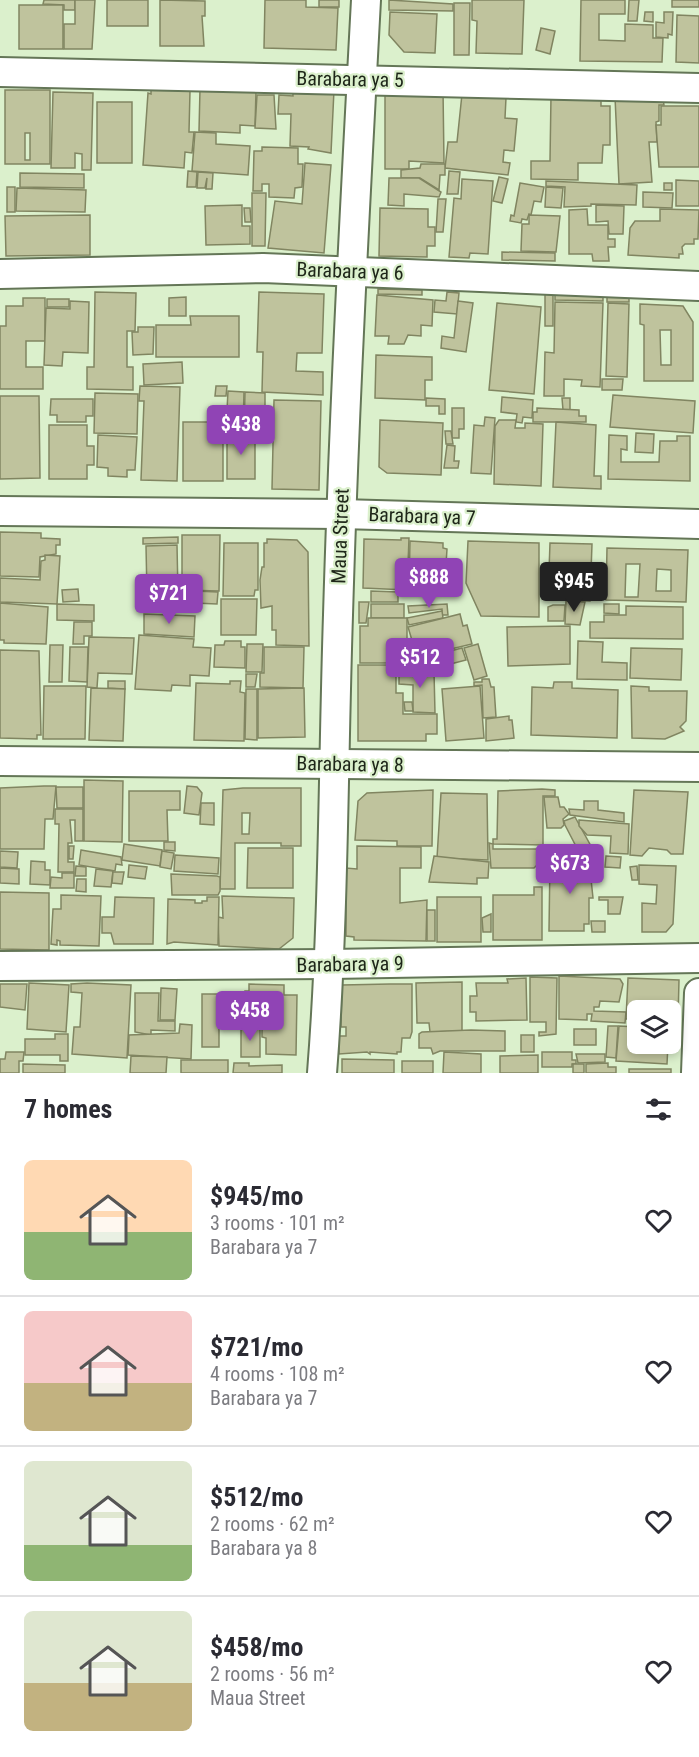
<!DOCTYPE html>
<html lang="en">
<head>
<meta charset="utf-8">
<style>
	body { margin:0; font-family:"Roboto Condensed",sans-serif; background:#f7f7f7; color:#2b2b33; height:100vh; display:flex; flex-direction:column; font-size:22px; white-space:nowrap }
	* { box-sizing:border-box; margin:0 }
	p { font-size:20px; color:#7c7c81 }
	.icon { flex:none; width:33px; height:33px; fill:none; stroke:currentColor; stroke-width:2; stroke-linecap:round; stroke-linejoin:round }
	.map { position:relative; height:1073px; overflow:hidden }
	.drawer { display:flex; flex-direction:column; background:#fff; flex:1 }
	.drawer>* { flex:none }
	.tools { position:absolute; left:627px; top:1000px; display:grid; gap:12px }
	.tools a { display:grid; place-items:center; width:54px; height:54px; border-radius:9px; background:#fff; box-shadow:0 3px 9px #0003; font-size:30px }
	.price { position:absolute; translate:-50% -51px; padding:0 14px; border-radius:6px; background:#9044b5; color:#fff; font-size:20px; line-height:39px; filter:drop-shadow(0 2px 3px #0008) }
	.price::after { content:''; position:absolute; left:50%; top:36px; width:18px; height:14px; margin-left:-9px; background:inherit; clip-path:polygon(0 0,100% 0,50% 100%) }
	.price.current { background:#222; color:#fff }
	ul { padding:0; list-style:none }
	li { display:flex; align-items:center; gap:18px; height:150px; padding:0 24px }
	li+li { border-top:2px solid #e1e1e2 }
	li span { display:grid; place-items:center; flex:none; width:168px; height:120px; border-radius:9px; color:#555 }
	li>.icon { margin-inline-start:auto }
	span .icon { width:72px; height:72px; fill:#fffc; stroke-width:1 }
	li b { font-size:26px }
	h2 { display:flex; justify-content:space-between; align-items:center; height:72px; padding:0 24px; font-size:26px }
	.map>svg:first-child { display:block }
</style>
</head>
<body>
<div class="map">
<svg width="699" height="1073" viewBox="0 0 699 1073">
	<rect width="100%" height="100%" fill="#dbf0cc"/>
	<!-- building -->
	<g fill="#bfc39d" stroke="#818561" stroke-width="1.5" fill-rule="evenodd">
		<polygon points="44,0 75,0 75,10 64,10 64,5 43,4"/>
		<polygon points="75,0 95,0 92,49 64,49 64,24 75,24"/>
		<rect x="107" y="0" width="41" height="26"/>
		<polygon points="160,0 205,1 205,16 202,16 204,46 160,46"/>
		<polygon points="265,0 306,0 306,7 338,8 336,50 264,48"/>
		<rect x="319" y="0" width="20" height="7"/>
		<polygon points="389,0 453,4 453,11 389,10"/>
		<polygon points="472,0 524,0 522,54 476,53 477,21 472,20"/>
		<polygon points="581,0 625,0 625,14 599,14 599,40 625,41 625,24 653,25 653,38 663,38 662,62 580,61"/>
		<polygon points="629,0 639,0 637,21 628,21"/>
		<rect x="672" y="0" width="27" height="7"/>
		<polygon points="454,3 470,3 469,55 454,55"/>
		<rect x="19" y="5" width="44" height="44"/>
		<polygon points="390,12 437,14 435,53 404,52 389,35"/>
		<polygon points="645,12 653,12 653,22 644,21"/>
		<polygon points="664,12 673,12 672,35 668,34 668,38 656,37 656,22 664,23"/>
		<polygon points="677,15 699,16 699,63 676,62"/>
		<polygon points="541,28 555,31 550,54 536,50"/>
		<polygon points="151,88 190,91 189,132 194,132 192,153 185,152 184,168 143,165 148,93 151,94"/>
		<polygon points="293,88 334,90 331,153 308,149 309,147 290,146 291,114 278,114 279,95 293,96"/>
		<polygon points="200,89 256,91 255,126 240,125 240,133 199,131"/>
		<polygon points="385,89 443,89 444,163 409,161 409,169 385,169"/>
		<path d="M5 90H50V164H5ZM25 133H30V160H25Z"/>
		<polygon points="53,92 93,93 91,170 82,170 82,154 75,153 75,168 51,168"/>
		<polygon points="462,94 506,98 505,118 517,119 514,151 504,150 503,162 510,163 508,175 445,168 448,142 457,142"/>
		<polygon points="257,95 274,95 276,129 255,128"/>
		<polygon points="551,96 601,97 601,106 610,106 610,145 603,145 602,163 578,163 578,180 531,179 531,161 550,161"/>
		<polygon points="615,97 626,97 627,101 663,99 664,105 659,105 659,121 656,122 657,142 649,142 652,182 619,184"/>
		<rect x="97" y="102" width="35" height="61"/>
		<polygon points="661,106 699,106 699,167 659,167 656,125 661,125"/>
		<polygon points="195,132 216,133 216,144 250,146 248,175 192,171"/>
		<polygon points="262,147 298,148 298,164 303,164 302,187 295,188 294,198 269,197 269,184 262,184 262,191 253,191 254,151 262,151"/>
		<polygon points="305,163 331,165 324,253 268,248 275,201 302,204"/>
		<polygon points="421,164 445,164 445,175 440,175 439,190 420,178 401,178 401,170 420,168"/>
		<polygon points="188,171 197,172 196,187 187,187"/>
		<polygon points="449,171 460,172 458,194 447,194"/>
		<polygon points="198,172 213,173 212,189 206,189 207,178 205,188 197,188"/>
		<polygon points="20,173 84,174 84,188 20,187"/>
		<polygon points="499,177 508,179 502,203 493,201"/>
		<polygon points="389,178 419,178 441,192 439,197 404,194 404,206 388,205"/>
		<polygon points="462,179 493,181 488,254 470,253 469,258 449,257 454,198 461,199"/>
		<polygon points="676,180 699,181 699,206 676,206"/>
		<polygon points="546,181 637,185 636,205 591,204 591,206 564,207 565,187 546,186"/>
		<polygon points="520,183 544,187 541,202 534,201 531,215 529,214 527,220 522,219 521,223 510,221 511,215 514,216"/>
		<rect x="664" y="183" width="8" height="7"/>
		<rect x="7" y="187" width="8" height="25"/>
		<polygon points="546,187 563,188 561,208 545,207"/>
		<polygon points="17,188 86,190 85,212 16,211"/>
		<polygon points="643,192 673,193 672,208 643,207"/>
		<polygon points="252,193 266,193 265,246 252,246"/>
		<polygon points="438,199 446,199 443,232 436,232"/>
		<polygon points="242,205 242,226 250,226 250,244 206,245 205,206"/>
		<polygon points="596,205 624,206 623,234 609,234 608,221 596,222"/>
		<polygon points="244,208 250,208 251,222 245,222"/>
		<polygon points="380,208 428,209 428,227 435,227 435,246 427,246 427,257 379,256"/>
		<polygon points="587,209 588,225 608,225 608,239 615,239 615,247 608,247 609,261 593,261 592,254 569,254 569,210"/>
		<polygon points="660,209 699,210 698,239 694,239 694,244 685,244 682,247 683,254 679,254 679,258 628,255 630,228 635,221 660,221"/>
		<polygon points="90,215 90,255 6,256 5,216"/>
		<polygon points="529,215 560,216 556,252 521,251 522,224 529,224"/>
		<polygon points="502,252 555,253 555,261 502,260"/>
		<polygon points="378,289 422,290 422,295 378,294"/>
		<polygon points="95,292 136,293 135,331 127,331 127,367 133,367 133,390 87,389 87,367 94,367"/>
		<polygon points="259,292 324,294 322,353 297,353 296,371 323,372 323,395 262,392 263,352 257,352"/>
		<polygon points="447,292 459,293 457,314 434,312 435,300 446,301"/>
		<polygon points="555,293 603,294 603,301 555,300"/>
		<rect x="545" y="294" width="8" height="32"/>
		<rect x="607" y="294" width="22" height="8"/>
		<polygon points="377,295 433,300 432,326 421,325 421,336 408,335 404,344 388,344 389,336 375,336"/>
		<polygon points="186,297 186,316 169,316 169,298"/>
		<polygon points="23,298 45,298 45,341 26,341 26,367 43,367 43,389 0,389 0,326 6,326 6,306 23,306"/>
		<rect x="47" y="299" width="22" height="8"/>
		<polygon points="70,301 89,302 88,353 63,352 62,366 44,365 46,308 70,309"/>
		<polygon points="458,301 473,303 466,352 441,348 442,336 454,338"/>
		<polygon points="555,302 603,303 600,387 581,386 582,380 564,379 564,396 544,396 545,352 554,353"/>
		<polygon points="497,303 541,307 534,394 489,390"/>
		<polygon points="608,303 629,304 627,377 606,376"/>
		<path d="M640 304 683 306 693 322V381H644V325L640 324ZM660 330H671V365H661Z"/>
		<polygon points="190,316 239,316 239,357 156,357 156,325 191,325"/>
		<polygon points="138,327 154,327 153,354 133,355 132,332 138,332"/>
		<polygon points="376,355 432,357 432,380 425,380 425,400 375,398"/>
		<polygon points="182,362 183,383 144,385 143,364"/>
		<polygon points="602,379 623,379 622,390 602,390"/>
		<polygon points="140,386 180,387 177,481 141,480 144,401 139,401"/>
		<polygon points="216,386 227,386 226,396 215,396"/>
		<polygon points="228,391 244,392 243,431 226,429"/>
		<polygon points="245,392 265,393 265,409 268,409 268,412 265,412 261,434 244,433"/>
		<polygon points="95,393 138,394 137,434 94,433"/>
		<polygon points="613,395 695,401 693,433 610,427"/>
		<polygon points="0,396 39,396 40,478 0,479"/>
		<polygon points="502,397 533,400 532,418 523,417 522,423 516,422 517,414 501,412"/>
		<polygon points="426,398 445,399 445,414 439,414 439,406 426,406"/>
		<polygon points="562,398 570,398 570,410 563,410"/>
		<polygon points="51,399 93,399 93,416 86,416 86,422 57,422 57,415 50,415"/>
		<polygon points="274,400 321,401 319,490 272,489"/>
		<polygon points="452,408 464,408 464,429 459,429 459,438 452,438"/>
		<polygon points="537,408 579,410 579,416 586,416 586,422 533,422 533,412 537,412"/>
		<polygon points="485,417 495,418 491,474 471,473 474,425 484,426"/>
		<polygon points="380,420 443,423 441,475 387,473 379,467"/>
		<polygon points="499,420 516,420 515,428 525,428 525,423 543,424 541,486 494,484 495,426"/>
		<rect x="183" y="422" width="40" height="59"/>
		<polygon points="556,422 596,425 594,476 601,476 601,489 553,487"/>
		<polygon points="49,425 87,425 87,446 94,446 94,465 87,465 87,479 49,479"/>
		<polygon points="445,431 451,431 453,444 446,444"/>
		<polygon points="636,433 654,434 653,453 635,452"/>
		<rect x="227" y="434" width="28" height="45"/>
		<polygon points="98,435 137,437 135,470 127,470 127,477 108,476 108,468 97,467"/>
		<polygon points="609,435 627,436 627,450 621,449 621,462 659,462 660,441 677,441 677,436 690,436 690,481 608,479"/>
		<polygon points="447,445 455,446 454,461 459,461 458,468 444,468"/>
		<polygon points="0,532 41,533 41,538 60,539 60,545 56,545 56,554 40,557 39,577 0,576"/>
		<polygon points="182,535 220,535 219,591 182,590"/>
		<polygon points="178,537 178,543 143,544 143,538"/>
		<polygon points="401,538 409,538 407,590 363,588 364,539 401,540"/>
		<polygon points="267,539 297,540 308,552 309,646 276,645 276,630 272,630 272,606 261,608 260,580 262,567 264,567 264,543 267,543"/>
		<polygon points="410,541 443,543 443,548 447,549 444,594 423,593 423,589 409,588"/>
		<polygon points="468,541 539,543 539,617 481,616 466,583"/>
		<polygon points="224,543 258,543 258,590 255,590 254,596 223,596"/>
		<polygon points="550,543 592,544 590,601 548,599"/>
		<polygon points="177,545 178,594 147,595 146,546"/>
		<path d="M607 548 688 550 686 602 606 600ZM626 564H640L638 597H625ZM657 569 671 570V591H656Z"/>
		<polygon points="45,555 60,556 57,604 0,602 0,578 40,580 41,561 45,560"/>
		<polygon points="78,589 79,601 63,602 62,590"/>
		<polygon points="195,591 218,592 217,604 194,603"/>
		<polygon points="371,591 398,592 398,602 371,602"/>
		<polygon points="221,599 257,599 256,635 221,635"/>
		<polygon points="566,601 585,602 580,625 565,624"/>
		<polygon points="359,602 369,602 366,623 359,623"/>
		<polygon points="0,603 48,607 46,644 4,643 4,640 0,640"/>
		<polygon points="57,604 94,605 94,621 57,620"/>
		<rect x="371" y="604" width="33" height="14"/>
		<polygon points="447,604 448,615 442,615 442,609 409,613 408,606"/>
		<polygon points="604,604 619,604 619,614 604,613"/>
		<polygon points="553,605 565,605 564,621 548,621 548,607"/>
		<polygon points="626,606 683,607 683,639 590,638 590,622 604,622 604,615 626,615"/>
		<polygon points="442,611 443,618 409,625 407,618"/>
		<polygon points="144,614 195,616 194,637 144,634"/>
		<polygon points="460,614 463,626 467,625 472,644 417,657 408,627"/>
		<polygon points="368,618 407,618 407,663 360,663 360,626 368,626"/>
		<polygon points="74,622 92,622 92,636 84,636 84,644 73,644"/>
		<polygon points="570,626 570,664 508,666 507,627"/>
		<polygon points="139,635 194,639 193,647 211,648 209,676 190,675 190,686 172,685 171,691 135,689"/>
		<polygon points="89,637 134,638 132,674 98,673 97,688 87,687"/>
		<polygon points="225,641 241,641 241,647 245,647 245,668 214,667 215,645 224,645"/>
		<polygon points="578,641 603,642 602,662 627,663 627,680 577,679"/>
		<polygon points="247,644 263,644 262,672 246,672"/>
		<polygon points="478,644 487,676 474,680 464,648"/>
		<polygon points="50,645 63,645 62,682 49,682"/>
		<polygon points="70,647 88,647 87,682 69,681"/>
		<polygon points="264,647 304,647 303,688 260,687 260,673 264,673"/>
		<polygon points="462,648 466,660 435,668 431,656"/>
		<polygon points="631,648 682,649 681,680 630,678"/>
		<polygon points="0,650 39,651 41,735 37,735 37,739 0,738"/>
		<polygon points="358,665 396,665 396,693 403,693 403,714 437,714 437,734 426,734 426,741 358,741"/>
		<polygon points="418,669 434,672 435,713 413,712 413,685 399,684 399,670"/>
		<polygon points="246,674 257,674 255,687 246,687"/>
		<polygon points="482,679 489,679 491,687 494,687 496,717 483,718 482,685 474,686 474,682 482,682"/>
		<polygon points="108,681 125,681 125,689 108,688"/>
		<polygon points="230,681 241,681 240,692 245,693 244,741 194,740 196,683 230,684"/>
		<polygon points="554,682 572,682 572,688 618,690 617,738 531,735 532,687 553,688"/>
		<polygon points="44,686 86,686 85,739 43,739"/>
		<polygon points="480,686 484,738 446,741 442,689"/>
		<polygon points="631,686 649,687 649,691 687,691 686,721 680,727 684,731 665,739 632,738"/>
		<polygon points="91,688 125,689 123,741 89,740"/>
		<polygon points="304,688 305,737 258,738 258,689"/>
		<polygon points="246,689 257,689 257,740 245,739"/>
		<polygon points="404,702 412,702 413,711 405,711"/>
		<polygon points="509,716 509,720 512,720 514,738 486,741 486,719"/>
		<polygon points="84,780 123,781 122,842 84,841"/>
		<polygon points="44,786 56,786 53,819 45,819 44,849 0,849 0,788"/>
		<polygon points="187,786 197,787 202,793 199,815 184,813"/>
		<polygon points="56,787 83,787 83,808 57,808"/>
		<path d="M243 788H301V846H281V843H235V889H220L223 790ZM242 813H250L249 834H242Z"/>
		<polygon points="542,789 555,790 555,796 543,796 543,845 493,844 493,839 497,839 498,791"/>
		<polygon points="433,790 432,846 397,846 397,841 355,840 358,801 367,793"/>
		<polygon points="634,790 688,792 683,854 671,854 667,850 649,848 642,856 630,855"/>
		<polygon points="129,791 180,791 180,810 167,810 168,841 129,841"/>
		<polygon points="441,793 487,794 488,860 437,858"/>
		<polygon points="544,797 558,797 560,807 564,807 569,814 563,819 564,825 561,828 547,828"/>
		<polygon points="584,801 598,801 598,810 624,813 624,822 570,815 569,809 584,810"/>
		<polygon points="201,803 214,803 214,825 200,824"/>
		<polygon points="55,809 83,809 83,841 75,841 75,820 70,820 72,843 68,843 68,862 74,862 74,872 58,872 59,824 55,824"/>
		<polygon points="575,817 592,848 580,854 565,825 564,821"/>
		<polygon points="579,820 629,824 628,854 610,853 611,836 587,835 579,826"/>
		<polygon points="164,842 175,842 175,851 164,850"/>
		<polygon points="489,843 493,844 493,849 539,849 541,846 542,860 534,868 491,868"/>
		<polygon points="124,844 162,850 160,866 122,860"/>
		<polygon points="69,846 74,846 73,859 69,859"/>
		<polygon points="357,846 421,847 421,868 400,868 400,903 427,900 426,941 354,940 354,937 346,936 346,868 357,869"/>
		<polygon points="248,848 293,848 293,888 247,888"/>
		<polygon points="81,850 121,857 122,865 116,864 115,871 79,865"/>
		<polygon points="0,851 18,852 17,868 0,867"/>
		<polygon points="162,851 174,853 171,869 160,867"/>
		<polygon points="175,855 219,858 218,874 174,871"/>
		<polygon points="434,856 489,862 488,878 477,878 477,884 429,882"/>
		<polygon points="606,856 621,857 620,868 605,867"/>
		<polygon points="550,860 589,860 593,898 589,898 589,924 584,924 584,931 549,931"/>
		<polygon points="31,861 45,862 45,870 50,870 50,885 30,884"/>
		<polygon points="129,865 147,867 145,879 128,877"/>
		<polygon points="639,865 676,866 673,924 666,932 642,932 642,903 656,904 657,885 639,884"/>
		<polygon points="76,866 86,867 86,876 75,876"/>
		<polygon points="637,866 638,880 632,880 630,867"/>
		<polygon points="0,868 19,869 19,884 0,883"/>
		<polygon points="96,869 113,871 111,887 94,886"/>
		<polygon points="113,872 124,872 122,884 112,883"/>
		<polygon points="62,873 74,873 74,888 50,888 51,877 62,878"/>
		<polygon points="171,874 217,876 220,877 220,891 218,895 172,895"/>
		<polygon points="77,879 86,879 86,892 76,891"/>
		<polygon points="534,887 542,887 542,940 493,940 493,895 534,895"/>
		<polygon points="0,892 49,893 49,950 0,949"/>
		<polygon points="61,895 101,896 99,946 60,945 60,941 57,940 57,945 51,944 53,909 61,909"/>
		<polygon points="222,896 294,898 293,938 279,949 219,946 218,917 223,918"/>
		<polygon points="115,897 154,898 153,944 114,944 111,933 102,933 102,917 114,917"/>
		<polygon points="207,897 219,897 218,945 174,942 167,944 168,899 195,900 195,903 202,903 202,901 207,901"/>
		<rect x="437" y="897" width="44" height="45"/>
		<polygon points="599,897 623,897 620,914 608,914 608,900 599,900"/>
		<rect x="427" y="910" width="8" height="31"/>
		<polygon points="491,914 491,932 483,932 482,918"/>
		<polygon points="591,921 605,921 605,932 592,932"/>
		<polygon points="559,976 620,979 623,984 619,1002 600,1001 599,1007 594,1007 594,1011 626,1012 625,1023 591,1021 592,1014 587,1014 587,1020 559,1019"/>
		<polygon points="530,977 557,978 556,1034 539,1036 539,1032 546,1032 546,1022 530,1022"/>
		<polygon points="526,978 527,1020 476,1021 476,1012 470,1012 470,996 477,996 476,983 508,983 507,979"/>
		<polygon points="628,978 679,980 678,1020 670,1020 670,1011 638,1011 638,1019 626,1019"/>
		<polygon points="462,982 462,1031 430,1032 429,1023 417,1023 416,983"/>
		<polygon points="29,983 69,985 66,1032 27,1029"/>
		<polygon points="87,983 131,985 127,1058 72,1054 74,1027 80,1027 82,993 71,992 71,984"/>
		<polygon points="0,984 27,984 25,1010 0,1007"/>
		<polygon points="249,984 284,985 284,995 297,995 296,1055 266,1054 266,1038 262,1037 262,1022 261,1026 245,1026 245,991 249,991"/>
		<polygon points="390,984 412,984 412,1032 410,1038 402,1038 401,1052 397,1052 397,1054 370,1052 370,1054 367,1052 339,1054 339,1036 346,1036 346,1027 341,1027 342,985"/>
		<polygon points="161,988 177,989 175,1020 160,1020"/>
		<polygon points="135,993 159,993 158,1021 175,1021 175,1031 151,1030 151,1035 135,1032"/>
		<polygon points="202,994 240,994 240,1027 219,1027 219,1047 202,1047"/>
		<polygon points="180,1024 192,1025 191,1059 128,1055 129,1035 179,1033"/>
		<polygon points="608,1026 618,1026 616,1058 606,1057"/>
		<polygon points="619,1026 638,1027 638,1044 668,1044 667,1064 616,1061"/>
		<rect x="241" y="1028" width="19" height="29"/>
		<rect x="574" y="1029" width="22" height="16"/>
		<polygon points="471,1030 505,1031 505,1051 440,1051 433,1054 431,1048 419,1048 419,1034 422,1032"/>
		<polygon points="55,1034 68,1034 68,1061 60,1061 60,1055 25,1055 25,1039 55,1039"/>
		<rect x="521" y="1035" width="13" height="17"/>
		<polygon points="6,1052 24,1052 23,1061 19,1061 19,1073 0,1073 0,1059 5,1059"/>
		<polygon points="444,1052 481,1054 481,1073 443,1073"/>
		<polygon points="542,1052 572,1052 572,1060 576,1060 576,1064 572,1064 572,1067 542,1067"/>
		<polygon points="576,1054 605,1054 605,1062 578,1063"/>
		<polygon points="538,1055 538,1073 500,1073 500,1056"/>
		<polygon points="131,1056 167,1057 166,1073 130,1073"/>
		<polygon points="342,1059 394,1060 394,1073 342,1073"/>
		<rect x="181" y="1060" width="47" height="13"/>
		<rect x="402" y="1061" width="31" height="12"/>
		<polygon points="234,1063 249,1063 249,1066 282,1065 282,1073 233,1073"/>
		<polygon points="608,1063 608,1067 616,1067 616,1073 586,1073 586,1064"/>
		<polygon points="23,1064 65,1065 65,1073 23,1073"/>
		<rect x="573" y="1064" width="11" height="9"/>
		<rect x="629" y="1069" width="42" height="4"/>
	</g>
	<g fill="none" stroke-linecap="round" stroke-linejoin="round">
		<!-- minor casing -->
		<g stroke="#647657" stroke-width="32">
			<g id="minor">
				<polyline points="0,72 699,88"/>
				<polyline points="0,274 263,268 699,286"/>
				<polyline points="0,511 341,514 699,524"/>
				<polyline points="0,761 699,767"/>
				<polyline points="0,966 331,964 699,958"/>
				<path d="M322 1073C334 921 333 768 338 615 344 410 355 205 366 0"/>
				<polyline points="696,1073 699,993"/>
			</g>
		</g>
		<!-- minor -->
		<use href="#minor" stroke="#fff" stroke-width="28"/>
	</g>
	<g text-anchor="middle" stroke-width="4.5" stroke-linejoin="round" paint-order="stroke">
		<!-- street labels -->
		<g font-size="20" fill="#1e2619" stroke="#dbf0cc">
			<text transform="translate(350 79) rotate(1)" y="7">Barabara ya 5</text>
			<text transform="translate(350 271) rotate(2)" y="7">Barabara ya 6</text>
			<text transform="translate(422 516) rotate(2)" y="7">Barabara ya 7</text>
			<text transform="translate(340 536) rotate(-88)" y="7">Maua Street</text>
			<text transform="translate(350 764) rotate(1)" y="7">Barabara ya 8</text>
			<text transform="translate(350 964) rotate(-1)" y="7">Barabara ya 9</text>
		</g>
	</g>
</svg>
<div class="tools">
<a><svg class="icon" aria-label="layers" viewBox="0 0 24 24"><path d="M12 4l9 5-9 5-9-5zM3 14l9 5 9-5"/></svg></a>
</div>
<b class="price" style="left:241px;top:456px">$438</b>
<b class="price" style="left:429px;top:609px">$888</b>
<b class="price current" style="left:574px;top:613px">$945</b>
<b class="price" style="left:169px;top:625px">$721</b>
<b class="price" style="left:420px;top:689px">$512</b>
<b class="price" style="left:570px;top:895px">$673</b>
<b class="price" style="left:250px;top:1042px">$458</b>
</div>
<section class="drawer">
<h2>7 homes<svg class="icon" aria-label="filters" viewBox="0 0 24 24"><path d="M4 7h16M4 17h16"/><circle cx="9" cy="7" r="2"/><circle cx="15" cy="17" r="2"/></svg></h2>
<ul>
<li><span style="background:linear-gradient(#ffd9b3 60%,#8fb573 0)"><svg class="icon" aria-label="home" viewBox="0 0 24 24"><path d="M3 11l9-7 9 7M6 9v11h12V9"/></svg></span><div><b>$945/mo</b><p>3 rooms · 101 m²</p><p>Barabara ya 7</p></div><svg class="icon" aria-label="heart" viewBox="0 0 24 24"><path d="M12 20l-8-8c-3-5 5-10 8-4 3-6 11-1 8 4z"/></svg></li>
<li><span style="background:linear-gradient(#f6c9c9 60%,#c2b280 0)"><svg class="icon" aria-label="home" viewBox="0 0 24 24"><path d="M3 11l9-7 9 7M6 9v11h12V9"/></svg></span><div><b>$721/mo</b><p>4 rooms · 108 m²</p><p>Barabara ya 7</p></div><svg class="icon" aria-label="heart" viewBox="0 0 24 24"><path d="M12 20l-8-8c-3-5 5-10 8-4 3-6 11-1 8 4z"/></svg></li>
<li><span style="background:linear-gradient(#dfe7d0 70%,#8fb573 0)"><svg class="icon" aria-label="home" viewBox="0 0 24 24"><path d="M3 11l9-7 9 7M6 9v11h12V9"/></svg></span><div><b>$512/mo</b><p>2 rooms · 62 m²</p><p>Barabara ya 8</p></div><svg class="icon" aria-label="heart" viewBox="0 0 24 24"><path d="M12 20l-8-8c-3-5 5-10 8-4 3-6 11-1 8 4z"/></svg></li>
<li><span style="background:linear-gradient(#dfe7d0 60%,#c2b280 0)"><svg class="icon" aria-label="home" viewBox="0 0 24 24"><path d="M3 11l9-7 9 7M6 9v11h12V9"/></svg></span><div><b>$458/mo</b><p>2 rooms · 56 m²</p><p>Maua Street</p></div><svg class="icon" aria-label="heart" viewBox="0 0 24 24"><path d="M12 20l-8-8c-3-5 5-10 8-4 3-6 11-1 8 4z"/></svg></li>
</ul>
</section>
</body>
</html>
